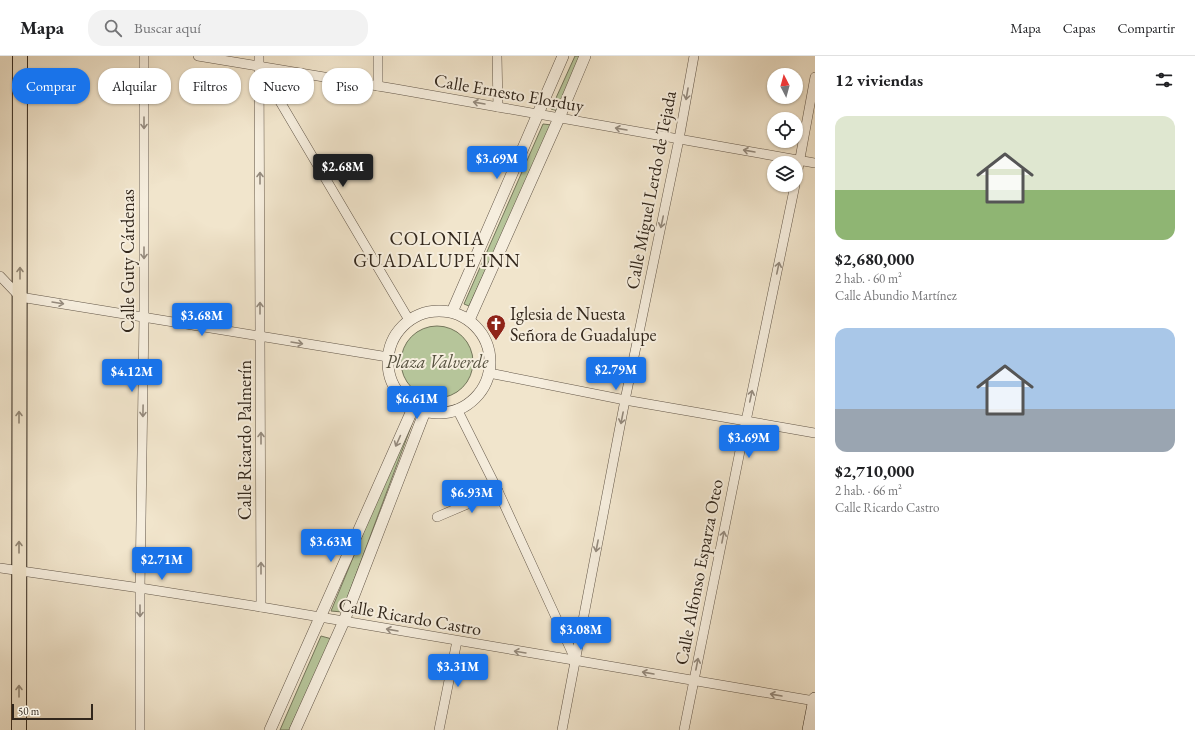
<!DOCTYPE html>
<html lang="es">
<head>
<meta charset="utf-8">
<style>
	body { margin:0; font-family:"EB Garamond",serif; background:#f2f2f2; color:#202124; height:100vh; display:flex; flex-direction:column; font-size:15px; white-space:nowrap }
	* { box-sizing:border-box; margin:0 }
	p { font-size:13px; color:#757577 }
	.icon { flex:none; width:22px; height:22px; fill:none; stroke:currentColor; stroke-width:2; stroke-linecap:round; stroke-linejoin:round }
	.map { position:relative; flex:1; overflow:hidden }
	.sheet { display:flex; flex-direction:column; background:#fff; width:380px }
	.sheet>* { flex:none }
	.hud { position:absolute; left:12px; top:12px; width:380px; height:36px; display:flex; gap:8px }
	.needle { width:26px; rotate:354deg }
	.controls { position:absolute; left:767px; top:12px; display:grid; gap:8px }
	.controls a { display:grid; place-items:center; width:36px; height:36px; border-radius:50%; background:#fff; box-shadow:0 1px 3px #0004; font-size:20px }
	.scale { position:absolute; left:12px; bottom:10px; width:81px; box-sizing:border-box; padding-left:4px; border:2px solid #32271c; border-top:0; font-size:11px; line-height:14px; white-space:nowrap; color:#32271c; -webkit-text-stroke:3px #f6eede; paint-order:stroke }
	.price { position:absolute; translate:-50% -34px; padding:0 9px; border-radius:4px; background:#1a73e8; color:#fff; font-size:13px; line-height:26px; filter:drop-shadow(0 1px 2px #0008) }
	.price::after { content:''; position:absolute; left:50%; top:24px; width:12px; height:9px; margin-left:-6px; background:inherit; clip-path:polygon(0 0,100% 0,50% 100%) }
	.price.current { background:#222; color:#fff }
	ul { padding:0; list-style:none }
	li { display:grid; align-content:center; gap:8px; height:212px; padding:0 20px }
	li span { display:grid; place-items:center; height:124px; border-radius:12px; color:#555 }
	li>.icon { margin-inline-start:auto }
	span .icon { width:72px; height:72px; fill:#fffc; stroke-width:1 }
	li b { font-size:17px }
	h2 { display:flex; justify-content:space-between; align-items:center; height:48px; padding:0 20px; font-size:17px }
	.tag { padding:0 14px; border-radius:16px; background:#fff; box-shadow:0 1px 3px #0004; font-size:14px; line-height:36px }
	.tag.current { background:#1a73e8; color:#fff }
	header { display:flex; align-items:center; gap:24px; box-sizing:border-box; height:56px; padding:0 20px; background:#fff; border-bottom:1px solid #e0e0e0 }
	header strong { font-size:19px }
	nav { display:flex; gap:22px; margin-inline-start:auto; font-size:14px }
	.search { width:280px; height:36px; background:#f2f2f2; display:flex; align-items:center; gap:10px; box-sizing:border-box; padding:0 14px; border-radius:16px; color:#757577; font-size:15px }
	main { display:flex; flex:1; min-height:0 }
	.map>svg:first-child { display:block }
</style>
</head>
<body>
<header>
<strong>Mapa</strong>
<div class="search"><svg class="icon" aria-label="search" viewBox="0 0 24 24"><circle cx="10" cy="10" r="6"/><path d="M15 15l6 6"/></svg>Buscar aquí</div>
<nav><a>Mapa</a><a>Capas</a><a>Compartir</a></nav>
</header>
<main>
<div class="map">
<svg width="815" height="674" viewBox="0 0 815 674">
	<rect width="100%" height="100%" fill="#f1e5cc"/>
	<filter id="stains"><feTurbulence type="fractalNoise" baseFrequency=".005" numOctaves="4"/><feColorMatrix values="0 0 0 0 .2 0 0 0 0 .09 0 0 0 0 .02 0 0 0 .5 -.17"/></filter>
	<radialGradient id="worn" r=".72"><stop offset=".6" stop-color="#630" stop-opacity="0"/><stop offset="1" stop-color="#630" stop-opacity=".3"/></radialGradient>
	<!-- green -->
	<g fill="#b6c59a" stroke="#74765b">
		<polygon points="575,0 583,0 558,55 551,53"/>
		<polygon points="543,68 552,69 469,250 464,248"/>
		<circle cx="437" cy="306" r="36"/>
		<polygon points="409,366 412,368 342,556 331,555"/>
		<polygon points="321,580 332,583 289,674 280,674"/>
	</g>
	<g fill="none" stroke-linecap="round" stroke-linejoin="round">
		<!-- minor casing -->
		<g stroke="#625648" stroke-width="10">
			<g id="minor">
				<polyline points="198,0 396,33 815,107"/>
				<polyline points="259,0 261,551"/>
				<polyline points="497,0 498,51"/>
				<polyline points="259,10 409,264"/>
				<polyline points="378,30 378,0"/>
				<polyline points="796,124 815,21"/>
				<polyline points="0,220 20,241 388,301"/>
				<polyline points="489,317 625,344 815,377"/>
				<polyline points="457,353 498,435 576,605"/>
				<polyline points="437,461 498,435"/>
				<polyline points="0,512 140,532 261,551 815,645"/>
				<polyline points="140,674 140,532 144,261 144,0"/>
				<polyline points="439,674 457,585"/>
				<polyline points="562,674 625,344 679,83 694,0"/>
				<polyline points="684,674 746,365 795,129"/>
			</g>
		</g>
		<!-- tertiary casing -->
		<g stroke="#625648" stroke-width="12">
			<g id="tertiary">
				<circle cx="439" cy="306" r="51"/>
				<polyline points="452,256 563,0"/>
				<polyline points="469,264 559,62 585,0"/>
				<polyline points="270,674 414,350"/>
				<polyline points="295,674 344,565 425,355"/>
			</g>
		</g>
		<!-- secondary casing -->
		<g stroke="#32271c" stroke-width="14">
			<polyline id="secondary" points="809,674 815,643"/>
		</g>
		<!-- primary casing -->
		<g stroke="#32271c" stroke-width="16">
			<polyline id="primary" points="19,674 20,0"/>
		</g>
		<!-- minor -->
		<use href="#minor" stroke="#f6eede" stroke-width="9"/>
		<!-- tertiary -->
		<use href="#tertiary" stroke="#f6eede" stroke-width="11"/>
		<!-- secondary -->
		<use href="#secondary" stroke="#f6eede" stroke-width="13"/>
		<!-- primary -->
		<use href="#primary" stroke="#f1e5cc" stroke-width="14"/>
	</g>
	<!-- one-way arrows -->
	<defs><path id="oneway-shaft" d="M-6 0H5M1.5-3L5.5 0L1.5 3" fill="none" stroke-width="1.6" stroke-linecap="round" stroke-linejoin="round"/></defs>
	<g stroke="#948a7d">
		<use href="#oneway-shaft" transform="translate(687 38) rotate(100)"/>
		<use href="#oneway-shaft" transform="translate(479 47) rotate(-170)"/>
		<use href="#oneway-shaft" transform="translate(144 67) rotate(90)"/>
		<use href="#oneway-shaft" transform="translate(621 73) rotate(-170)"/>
		<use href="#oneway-shaft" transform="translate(749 95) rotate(-170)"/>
		<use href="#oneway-shaft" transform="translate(260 122) rotate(-90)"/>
		<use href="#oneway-shaft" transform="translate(662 166) rotate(102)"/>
		<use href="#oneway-shaft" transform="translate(144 197) rotate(90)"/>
		<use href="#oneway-shaft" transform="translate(778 212) rotate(-78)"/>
		<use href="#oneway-shaft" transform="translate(58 247) rotate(9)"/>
		<use href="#oneway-shaft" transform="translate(260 252) rotate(-90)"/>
		<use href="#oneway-shaft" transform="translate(297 287) rotate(9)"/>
		<use href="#oneway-shaft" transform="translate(751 340) rotate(-78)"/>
		<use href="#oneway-shaft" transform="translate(143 355) rotate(91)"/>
		<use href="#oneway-shaft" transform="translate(622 362) rotate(101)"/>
		<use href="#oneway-shaft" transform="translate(261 382) rotate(-90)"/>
		<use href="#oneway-shaft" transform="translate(398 385) rotate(114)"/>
		<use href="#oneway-shaft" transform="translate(723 481) rotate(-79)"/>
		<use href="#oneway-shaft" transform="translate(597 490) rotate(101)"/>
		<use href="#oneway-shaft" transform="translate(261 512) rotate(-90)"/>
		<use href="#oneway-shaft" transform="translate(140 555) rotate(90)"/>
		<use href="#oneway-shaft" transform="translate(392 574) rotate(-170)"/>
		<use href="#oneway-shaft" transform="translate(520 596) rotate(-171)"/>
		<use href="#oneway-shaft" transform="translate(697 608) rotate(-79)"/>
		<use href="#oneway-shaft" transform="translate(648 617) rotate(-170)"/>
		<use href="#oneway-shaft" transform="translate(776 639) rotate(-170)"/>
	</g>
	<g stroke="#928674">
		<use href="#oneway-shaft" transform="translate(20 217) rotate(-90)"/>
		<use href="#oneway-shaft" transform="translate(19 361) rotate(-90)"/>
		<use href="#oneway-shaft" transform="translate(19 491) rotate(-90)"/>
		<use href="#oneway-shaft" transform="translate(19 635) rotate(-90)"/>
	</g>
	<!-- icons -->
	<defs>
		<g id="church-pin" transform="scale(1)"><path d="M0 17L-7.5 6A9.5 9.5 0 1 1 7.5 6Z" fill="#8f2418" stroke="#f6eede"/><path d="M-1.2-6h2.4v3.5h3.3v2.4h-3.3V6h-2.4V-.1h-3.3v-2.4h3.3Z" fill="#fff"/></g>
	</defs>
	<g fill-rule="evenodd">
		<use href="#church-pin" x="496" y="268"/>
	</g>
	<g text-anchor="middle" stroke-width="4" stroke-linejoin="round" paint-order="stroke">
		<!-- street labels -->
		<g font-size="18" fill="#32271c" stroke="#f6eede">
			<text transform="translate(509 37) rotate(10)" y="6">Calle Ernesto Elorduy</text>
			<text transform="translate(651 134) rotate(-79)" y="6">Calle Miguel Lerdo de Tejada</text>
			<text transform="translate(128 205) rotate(-90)" y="6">Calle Guty Cárdenas</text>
			<text transform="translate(245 384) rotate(-90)" y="6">Calle Ricardo Palmerín</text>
			<text transform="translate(699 516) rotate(-79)" y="6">Calle Alfonso Esparza Oteo</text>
			<text transform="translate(410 561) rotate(10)" y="6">Calle Ricardo Castro</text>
		</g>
		<!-- poi labels -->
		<g font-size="18" fill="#32271c" stroke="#f6eede" text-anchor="start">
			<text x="510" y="264">Iglesia de Nuesta<tspan x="510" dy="21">Señora de Guadalupe</tspan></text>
		</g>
		<!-- park labels -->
		<g font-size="18" font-style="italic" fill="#534e3c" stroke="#f6eede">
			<text x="437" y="312">Plaza Valverde</text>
		</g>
		<!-- neighbourhood labels -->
		<g font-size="19" letter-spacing="1" fill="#32271c" stroke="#f6eede">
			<text x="437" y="189">COLONIA<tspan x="437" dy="22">GUADALUPE INN</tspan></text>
		</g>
	</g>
	<rect width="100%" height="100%" filter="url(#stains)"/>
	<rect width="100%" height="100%" fill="url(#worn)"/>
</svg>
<div class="controls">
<a><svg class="needle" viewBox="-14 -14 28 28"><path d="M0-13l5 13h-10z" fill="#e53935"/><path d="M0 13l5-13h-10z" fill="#757577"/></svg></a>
<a><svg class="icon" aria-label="locate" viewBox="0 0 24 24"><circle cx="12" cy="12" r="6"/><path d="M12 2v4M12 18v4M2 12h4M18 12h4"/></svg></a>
<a><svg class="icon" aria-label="layers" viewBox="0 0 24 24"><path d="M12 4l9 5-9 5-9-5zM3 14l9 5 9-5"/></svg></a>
</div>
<div class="scale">50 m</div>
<b class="price" style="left:497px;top:124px">$3.69M</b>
<b class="price current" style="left:343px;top:132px">$2.68M</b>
<b class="price" style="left:202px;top:281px">$3.68M</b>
<b class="price" style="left:616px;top:335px">$2.79M</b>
<b class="price" style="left:132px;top:337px">$4.12M</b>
<b class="price" style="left:417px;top:364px">$6.61M</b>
<b class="price" style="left:749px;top:403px">$3.69M</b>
<b class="price" style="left:472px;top:458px">$6.93M</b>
<b class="price" style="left:331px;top:507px">$3.63M</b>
<b class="price" style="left:162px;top:525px">$2.71M</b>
<b class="price" style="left:581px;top:595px">$3.08M</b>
<b class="price" style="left:458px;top:632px">$3.31M</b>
<div class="hud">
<a class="tag current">Comprar</a>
<a class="tag">Alquilar</a>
<a class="tag">Filtros</a>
<a class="tag">Nuevo</a>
<a class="tag">Piso</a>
</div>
</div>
<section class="sheet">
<h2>12 viviendas<svg class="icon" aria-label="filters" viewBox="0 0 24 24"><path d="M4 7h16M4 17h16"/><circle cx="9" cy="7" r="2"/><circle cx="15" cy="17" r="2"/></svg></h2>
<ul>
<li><span style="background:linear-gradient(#dfe7d0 60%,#8fb573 0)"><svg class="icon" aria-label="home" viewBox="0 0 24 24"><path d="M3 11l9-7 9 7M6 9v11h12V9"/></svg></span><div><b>$2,680,000</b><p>2 hab. · 60 m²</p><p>Calle Abundio Martínez</p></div></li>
<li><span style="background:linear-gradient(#a9c7e8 65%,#9aa5b1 0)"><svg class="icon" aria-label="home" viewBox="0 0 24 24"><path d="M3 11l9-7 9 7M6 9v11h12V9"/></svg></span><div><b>$2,710,000</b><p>2 hab. · 66 m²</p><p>Calle Ricardo Castro</p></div></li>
</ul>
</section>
</main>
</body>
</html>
